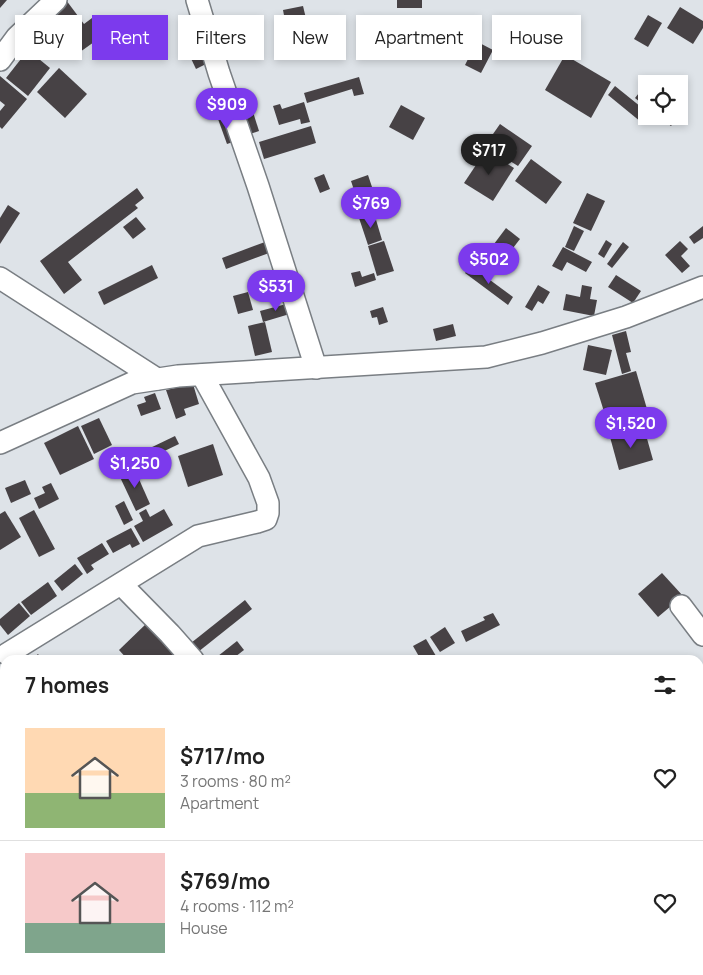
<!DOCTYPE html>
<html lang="en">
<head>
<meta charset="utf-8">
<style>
	body { margin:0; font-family:Manrope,sans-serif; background:#f6f6f6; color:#222; height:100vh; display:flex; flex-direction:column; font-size:19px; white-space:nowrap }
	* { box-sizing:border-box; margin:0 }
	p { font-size:16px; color:#767676 }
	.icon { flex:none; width:28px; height:28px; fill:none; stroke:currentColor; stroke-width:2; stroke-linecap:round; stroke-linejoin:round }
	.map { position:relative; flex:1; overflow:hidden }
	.details { position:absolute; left:0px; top:655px; width:704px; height:320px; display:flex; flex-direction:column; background:#fff; border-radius:15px 15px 0 0; box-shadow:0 2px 8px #0003 }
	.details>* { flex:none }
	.guide { position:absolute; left:15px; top:15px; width:674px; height:45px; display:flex; gap:10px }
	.buttons { position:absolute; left:638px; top:75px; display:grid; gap:10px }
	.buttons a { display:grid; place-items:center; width:50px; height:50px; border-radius:0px; background:#fff; box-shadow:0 2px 8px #0003; font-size:25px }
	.price { position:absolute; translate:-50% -42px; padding:0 11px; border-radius:18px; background:#7c3aed; color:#fff; font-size:16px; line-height:32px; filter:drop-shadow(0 1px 2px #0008) }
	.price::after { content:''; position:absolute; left:50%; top:30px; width:15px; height:11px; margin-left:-8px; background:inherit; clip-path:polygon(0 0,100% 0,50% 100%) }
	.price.selected { background:#222; color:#fff }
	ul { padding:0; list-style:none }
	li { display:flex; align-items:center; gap:15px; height:125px; padding:0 25px }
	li+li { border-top:1px solid #e0e0e0 }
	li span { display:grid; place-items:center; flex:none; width:140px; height:100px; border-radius:0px; color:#555 }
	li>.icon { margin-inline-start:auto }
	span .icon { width:60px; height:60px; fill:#fffc; stroke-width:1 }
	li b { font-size:21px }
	h2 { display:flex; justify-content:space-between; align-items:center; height:60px; padding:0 25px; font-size:21px }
	.pill { padding:0 18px; border-radius:0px; background:#fff; box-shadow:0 2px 8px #0003; font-size:18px; line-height:45px }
	.pill.selected { background:#7c3aed; color:#fff }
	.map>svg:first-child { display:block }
</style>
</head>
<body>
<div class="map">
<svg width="703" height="975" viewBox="0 0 703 975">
	<rect width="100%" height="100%" fill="#dee3e8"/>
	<!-- building -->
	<g fill="#474245">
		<polygon points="0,0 7,0 0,8"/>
		<polygon points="66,0 84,24 96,15 108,32 80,52 50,11"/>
		<rect x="397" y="0" width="25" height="8"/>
		<polygon points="303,6 309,31 288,36 283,10"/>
		<polygon points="680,7 703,21 703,28 693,44 667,28"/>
		<polygon points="648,15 662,23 648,47 634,39"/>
		<polygon points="447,26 493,50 481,73 465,65 468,59 450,50 447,56 435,49"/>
		<polygon points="202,40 212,61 196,69 186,48"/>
		<polygon points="28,50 50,68 28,96 6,78"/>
		<polygon points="565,55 611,82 591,118 545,90"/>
		<polygon points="59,68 87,94 65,118 37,92"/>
		<polygon points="0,76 27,99 2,129 0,127 0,111 5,105 0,101"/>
		<polygon points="359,77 364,94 354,96 352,89 307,103 304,93"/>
		<polygon points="646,84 646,107 635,98"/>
		<polygon points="615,86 646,111 646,115 641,122 608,95"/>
		<polygon points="304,102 310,122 301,124 300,119 279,125 273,106 280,104 282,109"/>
		<polygon points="401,105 425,118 413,140 389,127"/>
		<polygon points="252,109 259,131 247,135 240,113"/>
		<polygon points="679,111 681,113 671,126 658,116 679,116"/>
		<polygon points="227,116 236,141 227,144 218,119"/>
		<polygon points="500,124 532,146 518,166 510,161 517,150 493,134"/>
		<polygon points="311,126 316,143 264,159 259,142"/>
		<polygon points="486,150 514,168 493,201 464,183"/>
		<polygon points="531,159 562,182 546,204 515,181"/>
		<polygon points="324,174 330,189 320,193 314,178"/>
		<polygon points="368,175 378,205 361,211 351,181"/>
		<polygon points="137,188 144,198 135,205 138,208 68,262 82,280 64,294 40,261"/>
		<polygon points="587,193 605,201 591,231 573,223"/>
		<polygon points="8,205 20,213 0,244 0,218"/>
		<polygon points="374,213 382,240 368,245 359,218"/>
		<polygon points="136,217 146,229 133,239 123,227"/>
		<polygon points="574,226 584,231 574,251 565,247"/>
		<polygon points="703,226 703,238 694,244 689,237"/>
		<polygon points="506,228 520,239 499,266 485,256"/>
		<polygon points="606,240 612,244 604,258 598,254"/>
		<polygon points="384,241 394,271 377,276 368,246"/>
		<polygon points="680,241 688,249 681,256 690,266 682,273 665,255"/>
		<polygon points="265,242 269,253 226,269 222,258"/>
		<polygon points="623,242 629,247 612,268 607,264"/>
		<polygon points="563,247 592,262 586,272 567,262 562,271 552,266"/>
		<polygon points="152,265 158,278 104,305 98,292"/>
		<polygon points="471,266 513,297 508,305 465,273"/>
		<polygon points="360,271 362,277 374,273 376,280 355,287 351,273"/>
		<polygon points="279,274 283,290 273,293 268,277"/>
		<polygon points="616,275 641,291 633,303 608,287"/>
		<polygon points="538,285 550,292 543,304 538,301 532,311 525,307"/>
		<polygon points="582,285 592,287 590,299 597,300 594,316 563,310 566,294 580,297"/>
		<polygon points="248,292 253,310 238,314 233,296"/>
		<polygon points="290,303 293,313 263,322 260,311"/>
		<polygon points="383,307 388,322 379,325 377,317 372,318 370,311"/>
		<polygon points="265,322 272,352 255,356 248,326"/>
		<polygon points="453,324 456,336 436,341 433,329"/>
		<polygon points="626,331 631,352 626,353 631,371 622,374 612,335"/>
		<polygon points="588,345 612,350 606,375 583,370"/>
		<polygon points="636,371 647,409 607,421 595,383"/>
		<polygon points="193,384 199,404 184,409 186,415 176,419 166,390"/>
		<polygon points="155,393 161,409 141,416 137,405 146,402 144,397"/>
		<polygon points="99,418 112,445 94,454 81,426"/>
		<polygon points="78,426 94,459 60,475 44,443"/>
		<polygon points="644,428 653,460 619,470 610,437"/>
		<polygon points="175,436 179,444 152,457 148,449"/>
		<polygon points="213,444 223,475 188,487 178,456"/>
		<polygon points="134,468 150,504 136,511 119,475"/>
		<polygon points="25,480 31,494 11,503 5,488"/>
		<polygon points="51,483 59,499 39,509 34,498 45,493 42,487"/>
		<polygon points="124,501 133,520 124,525 115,506"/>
		<polygon points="146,509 150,517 164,509 173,525 143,542 134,526 143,521 139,513"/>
		<polygon points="34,510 55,549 39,557 19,518"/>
		<polygon points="5,511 21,537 0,550 0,514"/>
		<polygon points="131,528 140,544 132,548 130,544 113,553 106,541"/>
		<polygon points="102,543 109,554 91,565 94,569 87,574 77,558"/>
		<polygon points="75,564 83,574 62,591 54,581"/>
		<polygon points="662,573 683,596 658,617 638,594"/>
		<polygon points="48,582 57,596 31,615 21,602"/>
		<polygon points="245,600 252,609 198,652 191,643"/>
		<polygon points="19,603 30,616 8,635 0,625 0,619"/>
		<polygon points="493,613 500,625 466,642 461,631 485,620 483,617"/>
		<polygon points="148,622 181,655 176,660 128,660 119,650"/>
		<polygon points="445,627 455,643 440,652 430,637"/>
		<polygon points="426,639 436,656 429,660 421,660 413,646"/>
		<polygon points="237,641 244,650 231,660 213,660"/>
		<polygon points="38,654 42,660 31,660"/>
		<polygon points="4,672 5,673 5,710 0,703 0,675"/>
	</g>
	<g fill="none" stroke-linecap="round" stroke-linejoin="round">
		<!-- minor casing -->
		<g stroke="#797e83" stroke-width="24">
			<g id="minor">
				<polyline points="197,0 219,73 258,186 316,368"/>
				<polyline points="0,60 17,37 56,0"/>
				<polyline points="0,278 157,379"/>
				<polyline points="0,443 132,383 178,376 486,357 542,343 626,317 703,287"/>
				<polyline points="121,584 170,634 193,660"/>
				<polyline points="681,606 703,635"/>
				<polyline points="7,654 198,536 257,522 266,519 268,513 268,503 259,478 202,375"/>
				<polyline points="699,681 703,679"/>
			</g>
		</g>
		<!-- minor -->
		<use href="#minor" stroke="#fff" stroke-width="21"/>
	</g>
</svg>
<div class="buttons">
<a><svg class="icon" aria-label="locate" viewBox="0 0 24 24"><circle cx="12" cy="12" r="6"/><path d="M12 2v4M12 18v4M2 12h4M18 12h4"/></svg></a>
</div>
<b class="price" style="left:227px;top:130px">$909</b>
<b class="price selected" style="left:489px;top:176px">$717</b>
<b class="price" style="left:371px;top:229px">$769</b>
<b class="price" style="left:489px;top:285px">$502</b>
<b class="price" style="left:276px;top:312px">$531</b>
<b class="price" style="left:631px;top:449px">$1,520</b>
<b class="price" style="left:135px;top:489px">$1,250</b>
<div class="guide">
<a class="pill">Buy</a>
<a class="pill selected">Rent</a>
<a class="pill">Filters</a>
<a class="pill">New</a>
<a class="pill">Apartment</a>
<a class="pill">House</a>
</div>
<section class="details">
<h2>7 homes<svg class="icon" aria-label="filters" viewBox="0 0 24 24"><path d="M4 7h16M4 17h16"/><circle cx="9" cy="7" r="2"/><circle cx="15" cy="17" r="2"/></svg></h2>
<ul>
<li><span style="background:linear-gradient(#ffd9b3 65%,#8fb573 0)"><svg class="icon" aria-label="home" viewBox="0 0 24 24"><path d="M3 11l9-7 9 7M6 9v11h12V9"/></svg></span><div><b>$717/mo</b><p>3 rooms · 80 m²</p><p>Apartment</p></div><svg class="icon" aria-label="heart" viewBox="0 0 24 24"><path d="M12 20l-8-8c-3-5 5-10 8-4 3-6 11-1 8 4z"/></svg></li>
<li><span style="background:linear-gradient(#f6c9c9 70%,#7fa58c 0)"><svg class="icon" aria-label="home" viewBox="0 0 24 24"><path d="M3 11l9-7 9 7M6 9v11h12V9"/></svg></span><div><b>$769/mo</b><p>4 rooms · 112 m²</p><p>House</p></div><svg class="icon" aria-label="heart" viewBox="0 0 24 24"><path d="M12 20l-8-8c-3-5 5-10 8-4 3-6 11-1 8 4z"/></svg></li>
</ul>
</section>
</div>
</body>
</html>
